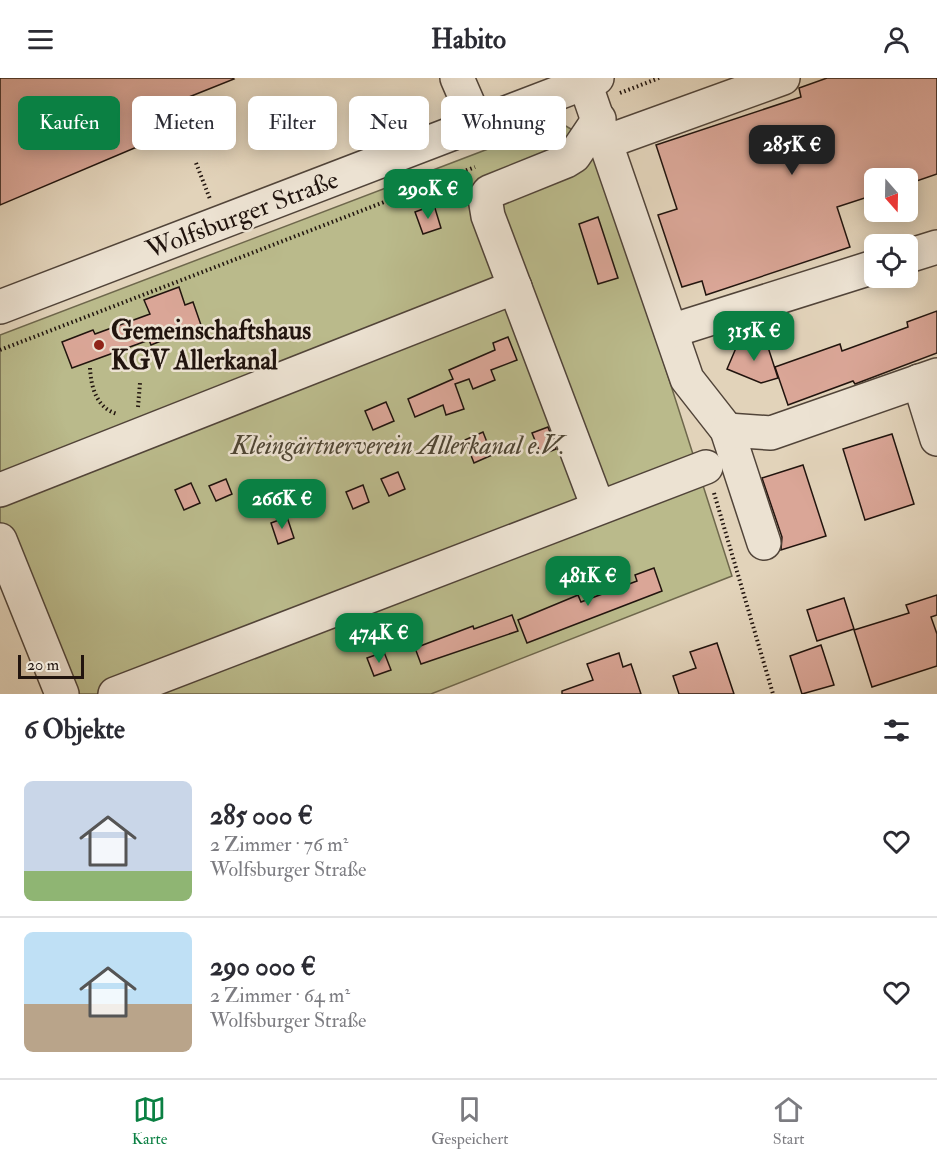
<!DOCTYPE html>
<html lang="de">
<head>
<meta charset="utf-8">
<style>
	body { margin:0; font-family:"IM FELL Double Pica",serif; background:#f7f7f7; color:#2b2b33; height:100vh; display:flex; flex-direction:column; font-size:22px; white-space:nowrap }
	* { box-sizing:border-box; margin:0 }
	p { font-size:20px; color:#7c7c81 }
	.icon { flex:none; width:33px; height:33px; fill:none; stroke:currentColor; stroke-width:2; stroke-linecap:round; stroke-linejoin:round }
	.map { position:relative; height:616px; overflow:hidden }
	.drawer { display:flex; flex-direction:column; background:#fff; flex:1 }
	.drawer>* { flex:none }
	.banner { position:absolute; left:18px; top:18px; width:600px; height:54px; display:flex; gap:12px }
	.needle { width:39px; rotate:160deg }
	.controls { position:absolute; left:864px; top:90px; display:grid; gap:12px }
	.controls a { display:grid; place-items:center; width:54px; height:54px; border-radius:9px; background:#fff; box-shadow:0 3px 15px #0003; font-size:30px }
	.scale { position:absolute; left:18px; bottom:15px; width:66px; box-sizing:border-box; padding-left:6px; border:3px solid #21140e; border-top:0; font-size:16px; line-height:21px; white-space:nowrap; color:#21140e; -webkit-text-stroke:4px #ece2d2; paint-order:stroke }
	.price { position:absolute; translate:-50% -51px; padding:0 14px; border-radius:12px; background:#0b8043; color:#fff; font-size:20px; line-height:39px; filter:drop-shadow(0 2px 3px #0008) }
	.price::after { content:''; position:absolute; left:50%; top:36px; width:18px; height:14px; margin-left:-9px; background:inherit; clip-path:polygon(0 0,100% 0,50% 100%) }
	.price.active { background:#222; color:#fff }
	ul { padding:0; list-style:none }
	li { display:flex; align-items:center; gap:18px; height:150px; padding:0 24px }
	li+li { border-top:2px solid #e1e1e2 }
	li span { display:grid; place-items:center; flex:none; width:168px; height:120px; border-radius:9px; color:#555 }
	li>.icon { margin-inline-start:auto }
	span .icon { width:72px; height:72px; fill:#fffc; stroke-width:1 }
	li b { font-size:26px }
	h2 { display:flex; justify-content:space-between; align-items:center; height:72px; padding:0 24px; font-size:26px }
	.tag { padding:0 21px; border-radius:9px; background:#fff; box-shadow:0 3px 15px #0003; font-size:21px; line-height:54px }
	.tag.active { background:#0b8043; color:#fff }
	header { display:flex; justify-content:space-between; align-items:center; height:78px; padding:0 24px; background:#fff; font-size:27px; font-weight:700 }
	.tab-bar { display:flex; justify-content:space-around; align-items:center; height:84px; border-top:2px solid #e1e1e2; background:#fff; font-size:16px; color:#7c7c81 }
	.tab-bar a { display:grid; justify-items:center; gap:3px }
	.tab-bar .active { color:#0b8043 }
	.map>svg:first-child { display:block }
</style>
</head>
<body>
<header><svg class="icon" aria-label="menu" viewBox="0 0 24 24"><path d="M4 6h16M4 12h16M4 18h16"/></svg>Habito<svg class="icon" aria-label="person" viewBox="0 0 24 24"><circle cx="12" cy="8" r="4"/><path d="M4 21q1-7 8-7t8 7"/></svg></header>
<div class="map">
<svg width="937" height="616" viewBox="0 0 937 616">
	<rect width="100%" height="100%" fill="#e2d3ba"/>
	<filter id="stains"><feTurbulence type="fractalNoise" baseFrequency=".00333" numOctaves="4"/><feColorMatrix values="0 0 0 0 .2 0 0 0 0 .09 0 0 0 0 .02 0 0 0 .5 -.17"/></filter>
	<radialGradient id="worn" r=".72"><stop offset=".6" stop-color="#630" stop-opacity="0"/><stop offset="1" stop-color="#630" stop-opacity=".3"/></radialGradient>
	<!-- green -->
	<polygon fill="#baba8b" stroke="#6e674c" stroke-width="1.5" points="559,44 593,64 732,498 431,616 53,616 0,477 0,257"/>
	<!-- building -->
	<g fill="#daa697" stroke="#21140e" stroke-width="1.5">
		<polygon points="0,0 233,0 234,1 174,25 184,49 0,127"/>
		<polygon points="827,0 937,0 937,96 908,106 908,100 874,100 874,117 837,129 850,169 706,217 702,203 682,209 658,137 677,131 656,67 801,19 799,10"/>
		<polygon points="434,127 441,150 423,156 415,134"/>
		<polygon points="598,139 618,200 598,206 579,146"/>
		<polygon points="179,209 185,227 193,224 201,247 151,267 149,262 72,290 62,264 93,252 95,256 150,236 144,222"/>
		<polygon points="937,233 937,275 855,306 853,303 788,327 775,289 840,266 842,273 908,249 907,244"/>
		<polygon points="508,259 517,282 491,292 495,302 473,311 469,301 455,306 464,331 446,337 443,327 415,339 408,321 453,301 449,292 495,272 493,265"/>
		<polygon points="765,260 778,300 761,305 727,291 736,270"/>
		<polygon points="386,324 394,343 373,352 365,333"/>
		<polygon points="548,349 556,371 541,377 532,355"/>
		<polygon points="483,354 492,377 474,385 465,362"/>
		<polygon points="892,356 914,426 865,442 843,371"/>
		<polygon points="803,387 826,458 781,472 782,459 762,400"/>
		<polygon points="398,394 405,411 389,418 381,401"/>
		<polygon points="226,401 232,416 216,423 209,408"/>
		<polygon points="191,405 200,425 184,432 175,412"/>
		<polygon points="363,407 369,424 353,431 346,414"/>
		<polygon points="287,439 294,460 278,466 271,445"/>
		<polygon points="654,490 662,513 527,565 518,542 578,517 581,524 637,503 635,497"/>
		<polygon points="937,517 937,537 931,539 937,556 937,588 872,609 854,552 909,535 906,527"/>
		<polygon points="844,520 854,551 817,563 807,532"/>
		<polygon points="512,537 518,553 421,586 415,570 473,548 474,551"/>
		<polygon points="717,565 734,616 679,616 673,598 696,590 690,574"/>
		<polygon points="821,567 834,607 802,616 790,578"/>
		<polygon points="384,574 391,592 374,598 367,580"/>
		<polygon points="619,575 623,589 631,586 641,616 562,616 562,613 593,602 587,586"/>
	</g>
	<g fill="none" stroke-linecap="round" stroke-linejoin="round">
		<!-- minor casing -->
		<g stroke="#514439" stroke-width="36">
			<g id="minor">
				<polyline points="457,0 477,46"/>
				<polyline points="585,5 687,301 727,352 764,465"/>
				<polyline points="606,64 783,0"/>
				<polyline points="908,178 937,169"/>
				<polyline points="0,229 597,0"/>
				<polyline points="671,253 874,189"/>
				<polyline points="919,303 937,361"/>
				<polyline points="727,352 771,355 937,297"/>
				<polyline points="0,412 515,209"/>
				<polyline points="598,429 488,138 485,120 489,114 566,83 574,78 599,41"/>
				<polyline points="0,462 62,616"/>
				<polyline points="115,616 706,389"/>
			</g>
		</g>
		<!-- path -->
		<g stroke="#21140e" stroke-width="4" stroke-dasharray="1.5 3" stroke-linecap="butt">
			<polyline points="620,15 659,0"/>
			<polyline points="196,85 210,121"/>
			<polyline points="0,272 475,89"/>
			<path d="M90 290C91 310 97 330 117 336"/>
			<polyline points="138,329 140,305"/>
			<polyline points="714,415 773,616"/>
		</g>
		<!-- minor -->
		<use href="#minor" stroke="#ece2d2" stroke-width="33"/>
	</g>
	<!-- markers -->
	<circle fill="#8f2418" stroke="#ece2d2" stroke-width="2" cx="99" cy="267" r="6"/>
	<g text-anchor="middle" stroke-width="5" stroke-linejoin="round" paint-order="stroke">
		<!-- street labels -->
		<g font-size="26" fill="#21140e" stroke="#ece2d2">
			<text transform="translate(242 136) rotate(-21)" y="9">Wolfsburger Straße</text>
		</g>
		<!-- poi labels -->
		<g font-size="26" font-weight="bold" fill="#21140e" stroke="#ece2d2" text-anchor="start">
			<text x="111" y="261">Gemeinschaftshaus<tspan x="111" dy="30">KGV Allerkanal</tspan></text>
		</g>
		<!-- park labels -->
		<g font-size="26" font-style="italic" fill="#4f4634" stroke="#ece2d2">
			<text x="398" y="376">Kleingärtnerverein Allerkanal e.V.</text>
		</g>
	</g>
	<rect width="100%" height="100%" filter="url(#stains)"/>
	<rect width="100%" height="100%" fill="url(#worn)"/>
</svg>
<div class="controls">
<a><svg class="needle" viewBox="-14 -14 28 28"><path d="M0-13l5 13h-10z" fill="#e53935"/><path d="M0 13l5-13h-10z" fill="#7c7c81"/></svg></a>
<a><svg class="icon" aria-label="locate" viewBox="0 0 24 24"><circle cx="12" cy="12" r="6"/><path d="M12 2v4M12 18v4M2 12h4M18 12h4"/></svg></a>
</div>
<div class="scale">20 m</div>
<b class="price active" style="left:792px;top:98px">285K €</b>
<b class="price" style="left:428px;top:142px">290K €</b>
<b class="price" style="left:754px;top:284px">315K €</b>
<b class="price" style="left:282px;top:452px">266K €</b>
<b class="price" style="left:588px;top:529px">481K €</b>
<b class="price" style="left:379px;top:586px">474K €</b>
<div class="banner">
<a class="tag active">Kaufen</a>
<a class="tag">Mieten</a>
<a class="tag">Filter</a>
<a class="tag">Neu</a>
<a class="tag">Wohnung</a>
</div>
</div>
<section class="drawer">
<h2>6 Objekte<svg class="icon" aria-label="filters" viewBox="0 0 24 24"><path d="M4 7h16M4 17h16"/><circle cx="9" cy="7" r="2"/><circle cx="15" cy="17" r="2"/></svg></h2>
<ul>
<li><span style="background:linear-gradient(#c9d6e8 75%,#8fb573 0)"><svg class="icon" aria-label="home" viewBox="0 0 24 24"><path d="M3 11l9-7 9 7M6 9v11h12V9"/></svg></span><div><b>285 000 €</b><p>2 Zimmer · 76 m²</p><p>Wolfsburger Straße</p></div><svg class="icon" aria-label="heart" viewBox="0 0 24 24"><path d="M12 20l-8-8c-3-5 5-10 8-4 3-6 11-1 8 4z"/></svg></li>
<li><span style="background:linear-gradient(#bfe0f5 60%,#b9a48a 0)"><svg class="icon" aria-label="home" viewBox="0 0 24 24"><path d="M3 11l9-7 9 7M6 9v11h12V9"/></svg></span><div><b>290 000 €</b><p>2 Zimmer · 64 m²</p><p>Wolfsburger Straße</p></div><svg class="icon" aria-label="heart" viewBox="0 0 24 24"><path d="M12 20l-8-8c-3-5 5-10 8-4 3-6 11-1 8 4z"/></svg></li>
</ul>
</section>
<nav class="tab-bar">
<a class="active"><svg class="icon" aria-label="map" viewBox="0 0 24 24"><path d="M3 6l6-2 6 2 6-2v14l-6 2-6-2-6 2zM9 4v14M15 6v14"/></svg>Karte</a>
<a><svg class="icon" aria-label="saved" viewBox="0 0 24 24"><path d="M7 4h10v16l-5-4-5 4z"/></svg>Gespeichert</a>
<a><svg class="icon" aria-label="home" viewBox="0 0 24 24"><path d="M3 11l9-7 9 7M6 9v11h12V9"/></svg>Start</a>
</nav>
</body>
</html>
